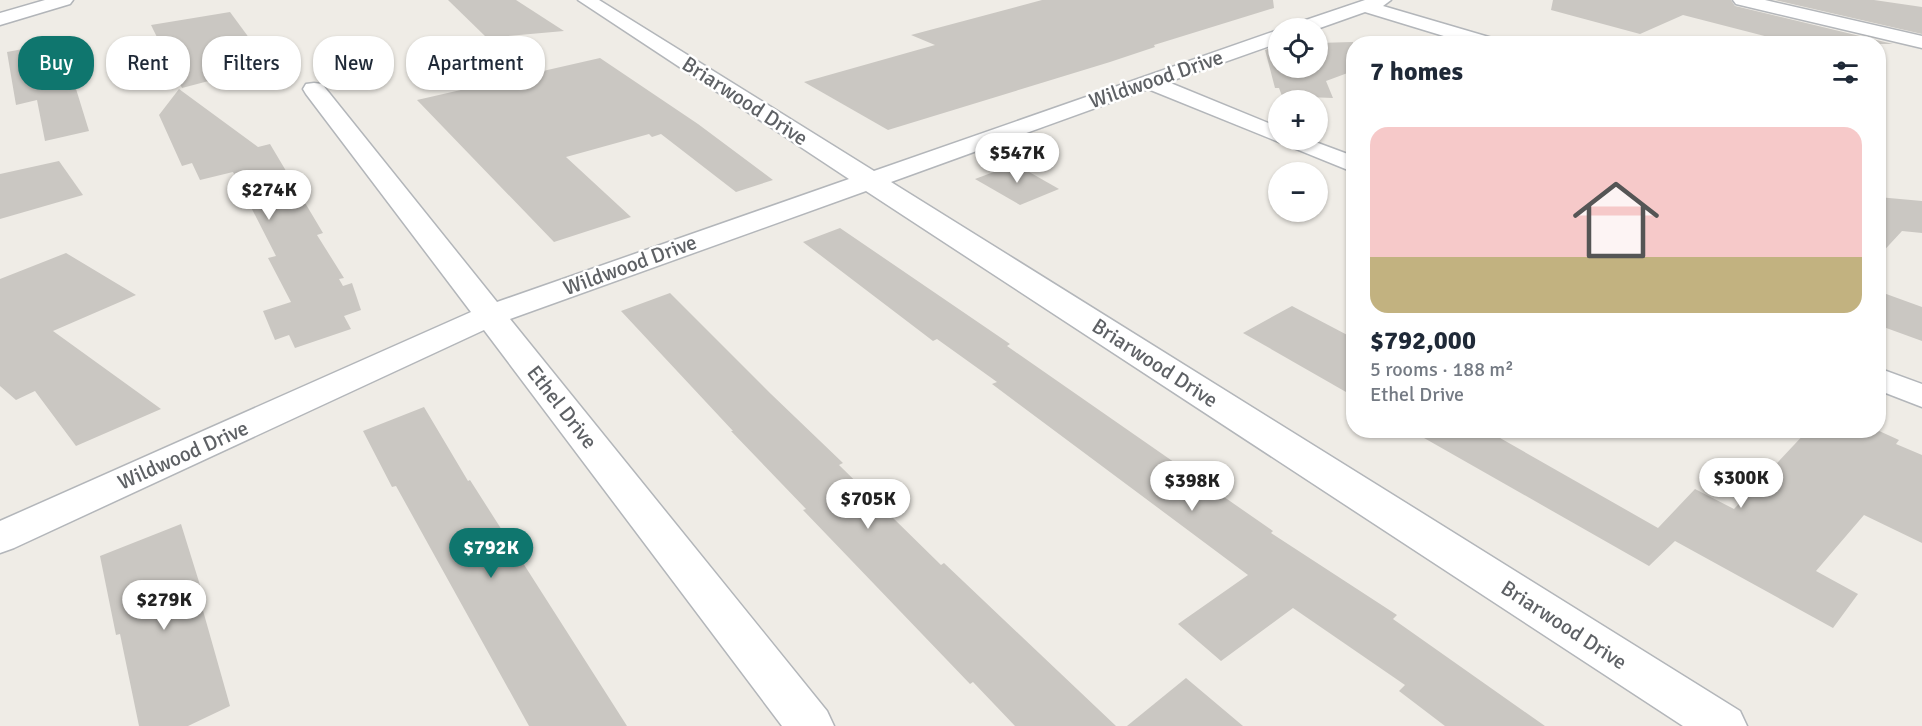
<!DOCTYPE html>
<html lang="en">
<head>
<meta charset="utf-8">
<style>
	body { margin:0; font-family:Signika,sans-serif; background:#f6f6f7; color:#1f2937; height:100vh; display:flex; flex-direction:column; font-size:22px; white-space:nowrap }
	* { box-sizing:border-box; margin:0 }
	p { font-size:20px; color:#747a83 }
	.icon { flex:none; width:33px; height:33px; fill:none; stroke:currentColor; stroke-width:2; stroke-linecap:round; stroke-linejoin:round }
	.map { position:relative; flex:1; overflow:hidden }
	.sheet { position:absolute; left:1346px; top:36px; width:540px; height:402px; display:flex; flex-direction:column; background:#fff; border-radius:24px; box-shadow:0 2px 4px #0004 }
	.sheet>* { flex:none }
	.guide { position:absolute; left:18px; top:36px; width:570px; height:54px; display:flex; gap:12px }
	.tools { position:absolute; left:1268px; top:18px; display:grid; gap:12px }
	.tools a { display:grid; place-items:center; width:60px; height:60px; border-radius:50%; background:#fff; box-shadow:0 2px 4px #0004; font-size:30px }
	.price { position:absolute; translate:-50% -51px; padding:0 14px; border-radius:21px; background:#fff; color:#222; font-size:20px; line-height:39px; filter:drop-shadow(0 2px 3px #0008) }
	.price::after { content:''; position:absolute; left:50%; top:36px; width:18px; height:14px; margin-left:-9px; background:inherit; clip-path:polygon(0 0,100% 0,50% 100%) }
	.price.selected { background:#0f766e; color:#fff }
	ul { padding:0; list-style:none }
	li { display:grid; align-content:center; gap:12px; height:318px; padding:0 24px }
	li+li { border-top:2px solid #e0e1e3 }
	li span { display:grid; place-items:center; height:186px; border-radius:18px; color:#555 }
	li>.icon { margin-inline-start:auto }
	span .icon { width:108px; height:108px; fill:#fffc; stroke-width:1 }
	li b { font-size:26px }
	h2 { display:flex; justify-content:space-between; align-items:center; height:72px; padding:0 24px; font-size:26px }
	.tag { padding:0 21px; border-radius:24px; background:#fff; box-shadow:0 2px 4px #0004; font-size:21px; line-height:54px }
	.tag.selected { background:#0f766e; color:#fff }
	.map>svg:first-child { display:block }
</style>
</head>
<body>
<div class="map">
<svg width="1922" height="726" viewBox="0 0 1922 726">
	<rect width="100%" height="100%" fill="#efece6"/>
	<!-- building -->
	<g fill="#cac7c2">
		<polygon points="448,0 516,0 564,31 487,38"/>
		<polygon points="1042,0 1273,0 1274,8 1154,45 1155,47 1110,62 888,130 804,82 935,45 911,35"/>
		<polygon points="1553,0 1731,0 1735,6 1893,44 1796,44 1683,15 1640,34 1551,10"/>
		<polygon points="1775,0 1874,0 1922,7 1922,34"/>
		<polygon points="230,12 269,65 182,88 151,25"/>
		<polygon points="1353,42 1353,71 1326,81 1333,98 1282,96 1279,88 1275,88 1265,50 1278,45 1278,68 1317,68 1317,43"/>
		<polygon points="49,44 51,52 64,50 89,131 45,141 37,100 16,105 7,52"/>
		<polygon points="600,58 698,124 773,180 736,192 661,134 652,137 649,134 566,157 631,217 554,242 417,100"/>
		<polygon points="179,89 258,147 270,144 323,233 317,235 344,278 339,279 343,286 352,283 361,310 344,316 351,329 295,348 289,335 275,340 263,311 291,302 268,258 276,256 233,172 200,180 192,163 182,166 159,115"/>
		<polygon points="59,161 83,195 0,219 0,174"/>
		<polygon points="1015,164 1059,189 1020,205 975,179"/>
		<polygon points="1878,197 1922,201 1922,233 1902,231 1878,257"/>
		<polygon points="840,228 1010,344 1007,346 1273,531 1271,533 1397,615 1393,619 1545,726 1445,726 1399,691 1405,685 1293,608 1221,661 1178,624 1248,575 992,384 997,382 937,339 933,341 803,242"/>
		<polygon points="66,253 136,295 53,331 161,409 76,446 35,391 16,400 0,386 0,279"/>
		<polygon points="1878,291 1922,307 1922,341 1878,325"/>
		<polygon points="670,293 771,394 843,463 839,465 941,565 944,563 1116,726 1015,726 973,682 970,684 803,510 806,509 731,431 733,431 621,311"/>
		<polygon points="1292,306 1353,338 1353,396 1243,333"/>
		<polygon points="424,407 468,481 470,480 627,726 529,726 396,486 392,487 363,431"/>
		<polygon points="1410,430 1486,430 1658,528 1695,489 1734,509 1808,430 1877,430 1899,440 1896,444 1922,455 1922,543 1864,515 1816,571 1858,594 1833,628 1675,541 1649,566"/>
		<polygon points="181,524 204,598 200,600 230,706 188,726 139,726 120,634 116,635 100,556"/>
		<polygon points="1186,678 1243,726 1127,726"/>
	</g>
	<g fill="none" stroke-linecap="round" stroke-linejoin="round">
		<!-- street casing -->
		<g stroke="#b3b6ba" stroke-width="3">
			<g id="street">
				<polygon points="578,0 599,0 874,171 1278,30 1278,43 1168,82 1278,127 1278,140 1310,140 1353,156 1353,172 1148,89 891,182 1740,711 1747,726 1683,726 866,191 510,319 827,711 834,726 782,726 484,330 14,548 0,553 0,521 471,312 306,94 303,89 306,84 314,83 322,84 497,302 849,179"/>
				<polygon points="1365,0 1391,0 1383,6 1499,40 1501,44 1470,44 1365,12 1317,29 1292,28 1294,24"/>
				<polygon points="1733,0 1765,0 1922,36 1922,48 1736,4"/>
				<polygon points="1878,368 1922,384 1922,407 1878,390"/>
			</g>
		</g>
		<!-- secondary casing -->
		<g stroke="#b2b5b9" stroke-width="3">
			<polygon id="secondary" points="45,0 73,0 70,4 0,25 0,13"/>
		</g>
		<!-- street -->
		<use href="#street" fill="#fff" fill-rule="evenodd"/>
		<!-- secondary -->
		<use href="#secondary" fill="#fff" fill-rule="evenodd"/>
	</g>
	<g text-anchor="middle" stroke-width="5" stroke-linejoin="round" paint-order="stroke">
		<!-- street labels -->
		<g font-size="21" fill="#5e6165" stroke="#fff">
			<text transform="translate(1156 79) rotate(-19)" y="7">Wildwood Drive</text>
			<text transform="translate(745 101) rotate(33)" y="7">Briarwood Drive</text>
			<text transform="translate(630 265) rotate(-20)" y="7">Wildwood Drive</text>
			<text transform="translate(1155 363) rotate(33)" y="7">Briarwood Drive</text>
			<text transform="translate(562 407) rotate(52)" y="7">Ethel Drive</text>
			<text transform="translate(183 455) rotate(-24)" y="7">Wildwood Drive</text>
			<text transform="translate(1564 625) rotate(33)" y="7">Briarwood Drive</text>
		</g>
	</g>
</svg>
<div class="tools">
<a><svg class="icon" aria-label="locate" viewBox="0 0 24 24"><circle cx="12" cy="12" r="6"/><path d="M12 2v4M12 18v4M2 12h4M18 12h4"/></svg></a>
<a>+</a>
<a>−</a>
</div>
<b class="price" style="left:1017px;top:184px">$547K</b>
<b class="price" style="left:269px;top:221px">$274K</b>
<b class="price" style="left:1741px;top:509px">$300K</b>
<b class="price" style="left:1192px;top:512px">$398K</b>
<b class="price" style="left:868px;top:530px">$705K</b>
<b class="price selected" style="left:491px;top:579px">$792K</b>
<b class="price" style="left:164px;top:631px">$279K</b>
<div class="guide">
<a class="tag selected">Buy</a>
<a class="tag">Rent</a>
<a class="tag">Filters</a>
<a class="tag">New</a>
<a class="tag">Apartment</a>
</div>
<section class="sheet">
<h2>7 homes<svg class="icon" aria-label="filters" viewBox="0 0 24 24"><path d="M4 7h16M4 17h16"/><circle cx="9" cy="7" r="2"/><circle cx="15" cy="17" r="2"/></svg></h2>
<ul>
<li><span style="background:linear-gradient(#f6c9c9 70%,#c2b280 0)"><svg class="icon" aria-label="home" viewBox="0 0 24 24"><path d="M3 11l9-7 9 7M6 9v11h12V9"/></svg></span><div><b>$792,000</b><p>5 rooms · 188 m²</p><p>Ethel Drive</p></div></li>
</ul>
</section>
</div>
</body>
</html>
